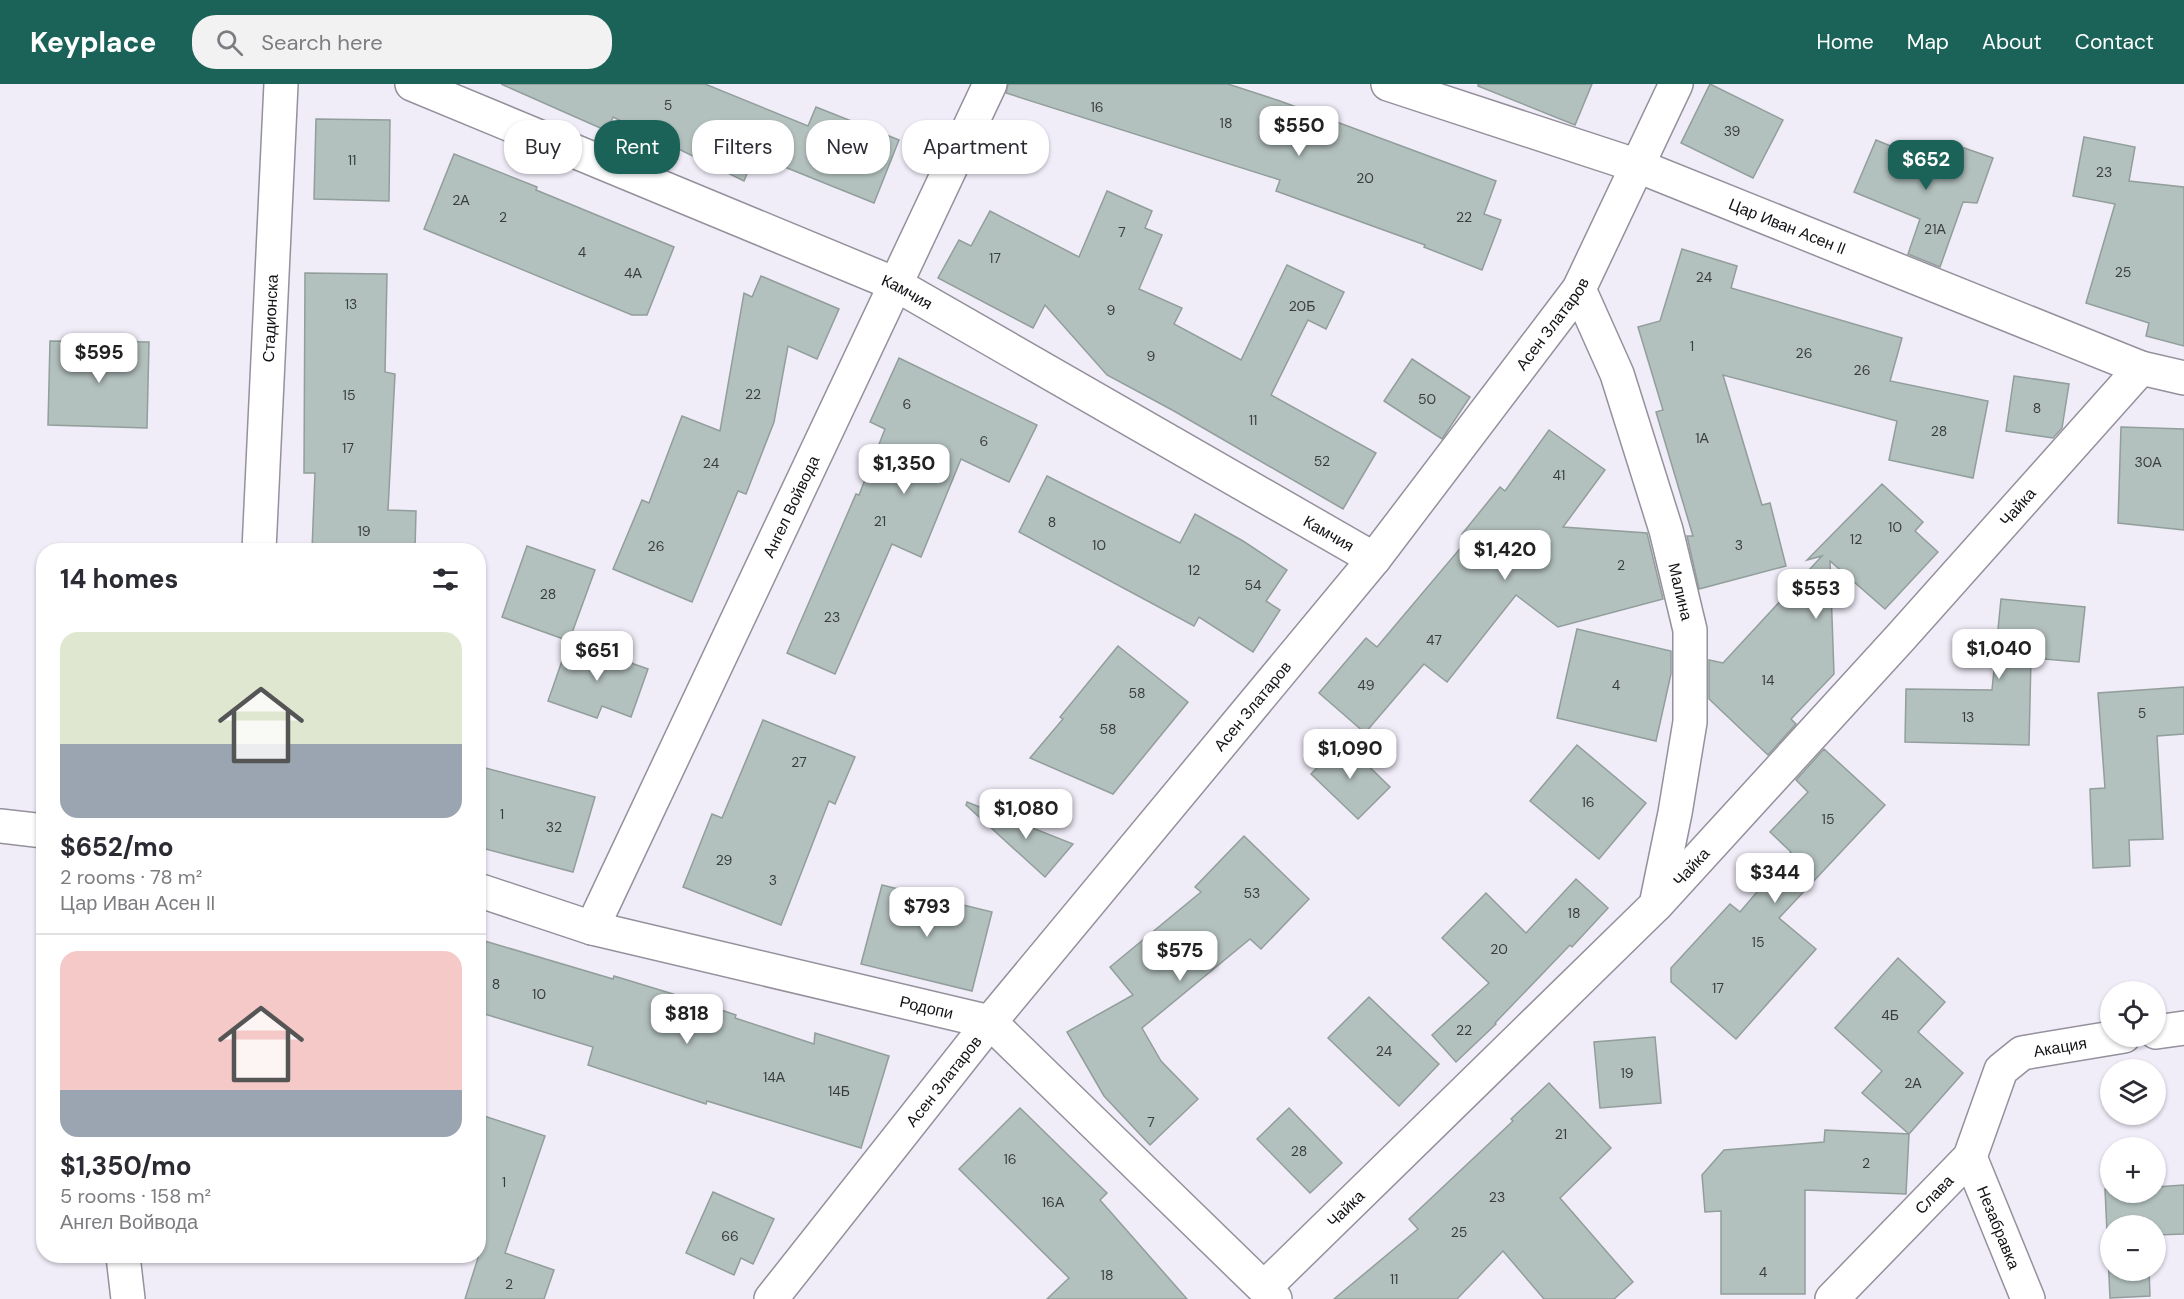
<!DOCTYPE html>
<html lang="en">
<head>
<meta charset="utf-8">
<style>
	body { margin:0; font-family:"DM Sans",sans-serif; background:#f2f2f3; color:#2b2b33; height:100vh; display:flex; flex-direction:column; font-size:22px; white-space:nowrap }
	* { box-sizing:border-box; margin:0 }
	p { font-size:20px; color:#7c7c81 }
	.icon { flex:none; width:33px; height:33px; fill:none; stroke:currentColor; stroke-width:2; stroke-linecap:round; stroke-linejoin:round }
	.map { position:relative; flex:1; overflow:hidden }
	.sheet { position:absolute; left:36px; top:459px; width:450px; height:720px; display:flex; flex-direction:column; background:#fff; border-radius:24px; box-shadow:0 2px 4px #0004 }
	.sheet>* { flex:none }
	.top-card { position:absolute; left:504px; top:36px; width:570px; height:54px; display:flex; gap:12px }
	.buttons { position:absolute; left:2100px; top:897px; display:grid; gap:12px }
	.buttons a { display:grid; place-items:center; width:66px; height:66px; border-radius:50%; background:#fff; box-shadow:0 2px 4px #0004; font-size:30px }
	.price { position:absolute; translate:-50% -51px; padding:0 14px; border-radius:12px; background:#fff; color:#222; font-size:20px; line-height:39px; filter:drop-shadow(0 2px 3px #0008) }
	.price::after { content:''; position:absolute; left:50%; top:36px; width:18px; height:14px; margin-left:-9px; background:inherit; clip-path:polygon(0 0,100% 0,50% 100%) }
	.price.current { background:#1b6358; color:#fff }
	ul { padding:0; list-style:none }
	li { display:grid; align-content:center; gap:12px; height:318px; padding:0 24px }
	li+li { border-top:2px solid #e1e1e2 }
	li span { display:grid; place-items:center; height:186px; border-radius:18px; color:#555 }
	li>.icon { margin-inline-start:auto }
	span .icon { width:108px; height:108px; fill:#fffc; stroke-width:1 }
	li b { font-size:26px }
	h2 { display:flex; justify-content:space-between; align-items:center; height:72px; padding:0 24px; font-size:26px }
	.tag { padding:0 21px; border-radius:24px; background:#fff; box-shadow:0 2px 4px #0004; font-size:21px; line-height:54px }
	.tag.current { background:#1b6358; color:#fff }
	header { display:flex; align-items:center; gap:36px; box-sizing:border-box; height:84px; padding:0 30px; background:#1b6358; color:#fff }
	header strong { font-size:28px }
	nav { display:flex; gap:33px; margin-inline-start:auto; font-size:21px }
	.search { width:420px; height:54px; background:#f2f2f3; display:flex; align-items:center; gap:15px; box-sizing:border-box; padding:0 21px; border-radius:24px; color:#7c7c81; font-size:22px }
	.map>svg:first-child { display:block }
</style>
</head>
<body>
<header>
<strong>Keyplace</strong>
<div class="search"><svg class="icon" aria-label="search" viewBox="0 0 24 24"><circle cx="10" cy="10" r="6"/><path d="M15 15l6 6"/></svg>Search here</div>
<nav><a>Home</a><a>Map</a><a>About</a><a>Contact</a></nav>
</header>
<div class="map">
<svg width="2184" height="1215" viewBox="0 0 2184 1215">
	<rect width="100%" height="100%" fill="#f0ecf8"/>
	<!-- building -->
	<g fill="#b3c1be" stroke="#919e9b" stroke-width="1.5">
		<polygon points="501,0 705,0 808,42 816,23 899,56 874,119 755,71 744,97 613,33 607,47"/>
		<polygon points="1008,0 1228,0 1280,17 1496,97 1484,130 1501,136 1482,186 1424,163 1425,161 1276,107 1280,96 1006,9"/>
		<polygon points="1478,0 1592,0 1575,41 1478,2"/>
		<polygon points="1710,0 1783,36 1753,94 1681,59"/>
		<polygon points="316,35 390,36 389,117 314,115"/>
		<polygon points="2084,53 2135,63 2129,97 2184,103 2184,262 2146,252 2149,239 2086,219 2115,120 2073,112"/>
		<polygon points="1876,56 1939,82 1947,58 1993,74 1977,119 1963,118 1940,183 1908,170 1920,135 1854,108"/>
		<polygon points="454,70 537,103 536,106 674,163 647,231 632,231 424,145"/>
		<polygon points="1107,107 1152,127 1145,144 1162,151 1139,205 1182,224 1174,240 1241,276 1287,181 1344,208 1326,245 1308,236 1271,311 1376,369 1343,425 1174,327 1107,291 1045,221 1033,244 938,194 959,156 971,162 990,127 1079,173"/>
		<polygon points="1682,165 1737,182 1731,204 1902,254 1890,297 1988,317 1973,394 1889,376 1897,337 1723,291 1762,421 1770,419 1786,482 1699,505 1687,452 1693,452 1656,328 1663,326 1638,243 1660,237"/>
		<polygon points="305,189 387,190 385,288 395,290 388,426 416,427 415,466 312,466 315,389 304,389"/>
		<polygon points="761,192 839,225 817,275 788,262 774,338 746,410 738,407 692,518 613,485 642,416 649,419 682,332 720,347 744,209 752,213"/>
		<polygon points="50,257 149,258 147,344 48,341"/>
		<polygon points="899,274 1037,341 1009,398 961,375 921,473 892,460 835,590 787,569 856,410 859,411 885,345 870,338"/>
		<polygon points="1412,275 1470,313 1442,355 1384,317"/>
		<polygon points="2014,292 2069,300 2062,344 2053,354 2006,347"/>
		<polygon points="2121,343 2184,345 2184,446 2118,439"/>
		<polygon points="1549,346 1605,386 1563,443 1647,449 1663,515 1558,543 1516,511 1447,598 1424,580 1365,649 1319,609 1366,554 1377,563 1469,454 1462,450 1500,403 1505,407"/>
		<polygon points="1047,392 1180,459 1195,430 1243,457 1287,486 1266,517 1280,526 1253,568 1199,533 1194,542 1019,448"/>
		<polygon points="1882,400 1923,438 1915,447 1938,468 1885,525 1830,477 1834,590 1791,635 1796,640 1768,671 1709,615 1709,576 1723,579 1822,472 1807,476"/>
		<polygon points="527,462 595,486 569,557 502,533"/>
		<polygon points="2001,515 2085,523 2079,578 2031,574 2029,661 1905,658 1906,605 1992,606"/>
		<polygon points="1577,545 1671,567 1671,590 1656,657 1557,634"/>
		<polygon points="569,557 648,585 631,633 602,622 597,634 548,617"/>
		<polygon points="1118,562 1188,618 1113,710 1030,674 1063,635 1060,633"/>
		<polygon points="2184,603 2184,650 2157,652 2163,755 2129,756 2130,782 2093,784 2090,705 2105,704 2098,609"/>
		<polygon points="763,636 855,673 835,720 829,717 781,841 683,803 712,730 722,734"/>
		<polygon points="1343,657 1390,703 1358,735 1311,690"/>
		<polygon points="1577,661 1646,719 1599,775 1530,717"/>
		<polygon points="1824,665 1885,721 1779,834 1816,865 1736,955 1671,898 1671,884 1730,820 1740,828 1791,768 1770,748 1808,708 1796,696"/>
		<polygon points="478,682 595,713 573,788 478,763"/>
		<polygon points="967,718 1073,760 1045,793 966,721"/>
		<polygon points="1244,752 1309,815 1261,865 1250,855 1142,944 1161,977 1198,1015 1150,1061 1104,1012 1067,948 1133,911 1110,883 1201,808 1195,803"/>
		<polygon points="1576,795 1608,824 1572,863 1570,861 1495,939 1496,940 1456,978 1432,951 1489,899 1442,854 1486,809 1526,849"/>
		<polygon points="882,801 992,828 972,907 861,880"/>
		<polygon points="478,855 613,895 614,892 673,910 736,931 735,934 814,960 815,949 889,972 861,1064 707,1017 706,1020 588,981 593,963 478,928"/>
		<polygon points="1898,874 1945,918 1918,948 1963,989 1909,1050 1862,1009 1882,987 1835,944"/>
		<polygon points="1369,913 1439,980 1399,1022 1328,954"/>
		<polygon points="1655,953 1661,1019 1600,1024 1594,958"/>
		<polygon points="1549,999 1611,1064 1560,1114 1633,1198 1614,1215 1544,1215 1503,1167 1457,1215 1334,1215 1418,1145 1409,1135 1513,1037 1511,1035"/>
		<polygon points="1020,1024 1107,1109 1100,1116 1187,1215 1047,1215 1069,1194 959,1085"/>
		<polygon points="1289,1024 1342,1079 1310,1109 1257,1055"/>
		<polygon points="478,1030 545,1052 505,1169 554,1186 544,1215 465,1215 478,1174"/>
		<polygon points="1825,1046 1909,1050 1906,1110 1805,1106 1805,1210 1721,1210 1721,1127 1705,1128 1702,1091 1724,1066 1824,1058"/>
		<polygon points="2184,1101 2184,1150 2156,1151 2156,1142 2110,1142 2110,1186 2149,1186 2150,1212 2110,1214 2105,1105 2110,1105 2110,1108 2156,1108 2156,1103"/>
		<polygon points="713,1108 774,1135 753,1180 741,1174 734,1191 686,1169"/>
	</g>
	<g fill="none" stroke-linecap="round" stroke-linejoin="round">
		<!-- minor casing -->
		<g stroke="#95919c" stroke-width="36">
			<g id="minor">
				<path id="s1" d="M412 0 895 200 1374 475"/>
				<path id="s2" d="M1388 0 1638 82 2141 284 2184 294"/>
				<path id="s3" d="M1579 205 1617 290 1666 446 1690 546V638L1675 729 1656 821"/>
				<path id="s4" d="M259 466 281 0"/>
				<polyline points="0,742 44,747"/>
				<path id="s5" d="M478 806 592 844 990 938 1275 1215"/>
				<path id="s6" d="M592 844 990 0"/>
				<polyline points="2156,948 2184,944"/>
				<path id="s7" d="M1970 1073 2028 1215"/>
				<polyline points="123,1172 128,1215"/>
				<path id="s8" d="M1264 1204 1656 821 1901 553 2141 284"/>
				<path id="s9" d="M771 1215 990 938 1374 475 1579 205 1676 0"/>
				<path id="s10" d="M1832 1215 1970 1073 2001 986 2022 969 2124 952"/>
			</g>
		</g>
		<!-- minor -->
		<use href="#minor" stroke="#fff" stroke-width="33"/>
	</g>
	<g text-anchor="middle" stroke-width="6" stroke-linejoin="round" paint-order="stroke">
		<!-- number labels -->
		<g font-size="14" fill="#3a3d3f">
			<text x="668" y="26">5</text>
			<text x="1097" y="28">16</text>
			<text x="1226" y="44">18</text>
			<text x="1732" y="52">39</text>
			<text x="352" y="81">11</text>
			<text x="2104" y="93">23</text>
			<text x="1365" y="99">20</text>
			<text x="461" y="121">2А</text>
			<text x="503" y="138">2</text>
			<text x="1464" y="138">22</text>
			<text x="1935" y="150">21А</text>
			<text x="1122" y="153">7</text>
			<text x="582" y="173">4</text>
			<text x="995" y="179">17</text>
			<text x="2123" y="193">25</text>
			<text x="633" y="194">4А</text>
			<text x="1704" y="198">24</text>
			<text x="351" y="225">13</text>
			<text x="1302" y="227">20Б</text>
			<text x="1111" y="231">9</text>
			<text x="1692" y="267">1</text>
			<text x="1804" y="274">26</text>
			<text x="1151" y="277">9</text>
			<text x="1862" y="291">26</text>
			<text x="753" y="315">22</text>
			<text x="349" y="316">15</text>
			<text x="1427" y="320">50</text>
			<text x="907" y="325">6</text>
			<text x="2037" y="329">8</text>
			<text x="1253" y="341">11</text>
			<text x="1939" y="352">28</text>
			<text x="1702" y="359">1А</text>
			<text x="984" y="362">6</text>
			<text x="348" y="369">17</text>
			<text x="1322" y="382">52</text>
			<text x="2148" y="383">30А</text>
			<text x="711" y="384">24</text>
			<text x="1559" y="396">41</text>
			<text x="880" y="442">21</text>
			<text x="1052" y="443">8</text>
			<text x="1895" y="448">10</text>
			<text x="364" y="452">19</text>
			<text x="1856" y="460">12</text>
			<text x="1099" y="466">10</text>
			<text x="1739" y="466">3</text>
			<text x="656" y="467">26</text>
			<text x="1621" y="486">2</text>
			<text x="1194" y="491">12</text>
			<text x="1253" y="506">54</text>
			<text x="548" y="515">28</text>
			<text x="832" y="538">23</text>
			<text x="1434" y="561">47</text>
			<text x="1768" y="601">14</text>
			<text x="1366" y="606">49</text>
			<text x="1616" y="606">4</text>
			<text x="1137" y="614">58</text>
			<text x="2142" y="634">5</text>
			<text x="1968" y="638">13</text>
			<text x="1108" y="650">58</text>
			<text x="799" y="683">27</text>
			<text x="1588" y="723">16</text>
			<text x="502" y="735">1</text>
			<text x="1828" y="740">15</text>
			<text x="554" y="748">32</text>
			<text x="724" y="781">29</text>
			<text x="773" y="801">3</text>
			<text x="1252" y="814">53</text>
			<text x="1574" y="834">18</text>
			<text x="1758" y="863">15</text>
			<text x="1499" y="870">20</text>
			<text x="496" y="905">8</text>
			<text x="1718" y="909">17</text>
			<text x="539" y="915">10</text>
			<text x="1890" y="936">4Б</text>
			<text x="1464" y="951">22</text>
			<text x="1384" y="972">24</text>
			<text x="1627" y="994">19</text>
			<text x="774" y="998">14А</text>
			<text x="1913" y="1004">2А</text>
			<text x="839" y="1012">14Б</text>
			<text x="1151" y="1043">7</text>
			<text x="1561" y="1055">21</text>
			<text x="1299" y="1072">28</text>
			<text x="1010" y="1080">16</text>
			<text x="1866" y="1084">2</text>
			<text x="504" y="1103">1</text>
			<text x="1497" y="1118">23</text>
			<text x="1053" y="1123">16А</text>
			<text x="1459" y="1153">25</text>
			<text x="730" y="1157">66</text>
			<text x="1763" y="1193">4</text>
			<text x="1107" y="1196">18</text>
			<text x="1394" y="1200">11</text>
			<text x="509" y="1205">2</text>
		</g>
		<!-- street labels -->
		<g font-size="16" fill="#121115" stroke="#f0ecf8">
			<text dy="6" stroke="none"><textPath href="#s2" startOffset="424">Цар Иван Асен II</textPath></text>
			<text dy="6" stroke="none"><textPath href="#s1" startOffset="537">Камчия</textPath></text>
			<text dy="6" stroke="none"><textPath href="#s4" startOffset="232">Стадионска</textPath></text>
			<text dy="6" stroke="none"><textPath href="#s9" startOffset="1250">Асен Златаров</textPath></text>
			<text dy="6" stroke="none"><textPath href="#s6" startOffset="466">Ангел Войвода</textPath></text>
			<text dy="6" stroke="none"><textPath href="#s8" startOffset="1086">Чайка</textPath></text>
			<text dy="6" stroke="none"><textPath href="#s1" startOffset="1023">Камчия</textPath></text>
			<text dy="6" stroke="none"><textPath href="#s3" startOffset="320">Малина</textPath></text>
			<text dy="6" stroke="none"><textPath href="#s9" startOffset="764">Асен Златаров</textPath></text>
			<text dy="6" stroke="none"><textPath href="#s8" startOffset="600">Чайка</textPath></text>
			<text dy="6" stroke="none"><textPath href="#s5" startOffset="464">Родопи</textPath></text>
			<text dy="6" stroke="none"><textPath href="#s10" startOffset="356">Акация</textPath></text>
			<text dy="6" stroke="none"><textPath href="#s9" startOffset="278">Асен Златаров</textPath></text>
			<text dy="6" stroke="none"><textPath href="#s10" startOffset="146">Слава</textPath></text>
			<text dy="6" stroke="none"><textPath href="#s8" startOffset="114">Чайка</textPath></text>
			<text dy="6" stroke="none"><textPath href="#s7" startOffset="76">Незабравка</textPath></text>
		</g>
	</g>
</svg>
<div class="buttons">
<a><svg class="icon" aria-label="locate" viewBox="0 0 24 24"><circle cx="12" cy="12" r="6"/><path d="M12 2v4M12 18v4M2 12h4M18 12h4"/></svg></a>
<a><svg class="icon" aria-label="layers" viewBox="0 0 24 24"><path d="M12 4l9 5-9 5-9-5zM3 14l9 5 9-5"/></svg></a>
<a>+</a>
<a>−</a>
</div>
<b class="price" style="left:1299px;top:73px">$550</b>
<b class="price current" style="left:1926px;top:107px">$652</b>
<b class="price" style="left:99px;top:300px">$595</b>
<b class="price" style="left:904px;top:411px">$1,350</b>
<b class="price" style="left:1505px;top:497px">$1,420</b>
<b class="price" style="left:1816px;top:536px">$553</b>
<b class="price" style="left:1999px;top:596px">$1,040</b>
<b class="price" style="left:597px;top:598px">$651</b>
<b class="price" style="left:1350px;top:696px">$1,090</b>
<b class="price" style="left:1026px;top:756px">$1,080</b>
<b class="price" style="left:1775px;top:820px">$344</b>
<b class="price" style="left:927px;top:854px">$793</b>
<b class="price" style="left:1180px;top:898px">$575</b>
<b class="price" style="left:687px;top:961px">$818</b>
<div class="top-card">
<a class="tag">Buy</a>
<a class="tag current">Rent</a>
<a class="tag">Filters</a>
<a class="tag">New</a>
<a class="tag">Apartment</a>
</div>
<section class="sheet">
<h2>14 homes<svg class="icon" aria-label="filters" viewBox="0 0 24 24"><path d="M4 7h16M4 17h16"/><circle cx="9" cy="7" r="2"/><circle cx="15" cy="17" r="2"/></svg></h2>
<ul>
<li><span style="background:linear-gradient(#dfe7d0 60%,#9aa5b1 0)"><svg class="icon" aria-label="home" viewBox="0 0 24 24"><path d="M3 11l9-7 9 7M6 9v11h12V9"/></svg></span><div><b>$652/mo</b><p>2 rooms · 78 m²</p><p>Цар Иван Асен II</p></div></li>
<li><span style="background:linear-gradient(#f6c9c9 75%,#9aa5b1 0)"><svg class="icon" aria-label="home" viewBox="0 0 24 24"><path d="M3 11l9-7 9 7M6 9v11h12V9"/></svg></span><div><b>$1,350/mo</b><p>5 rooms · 158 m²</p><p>Ангел Войвода</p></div></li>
</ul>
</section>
</div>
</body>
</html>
